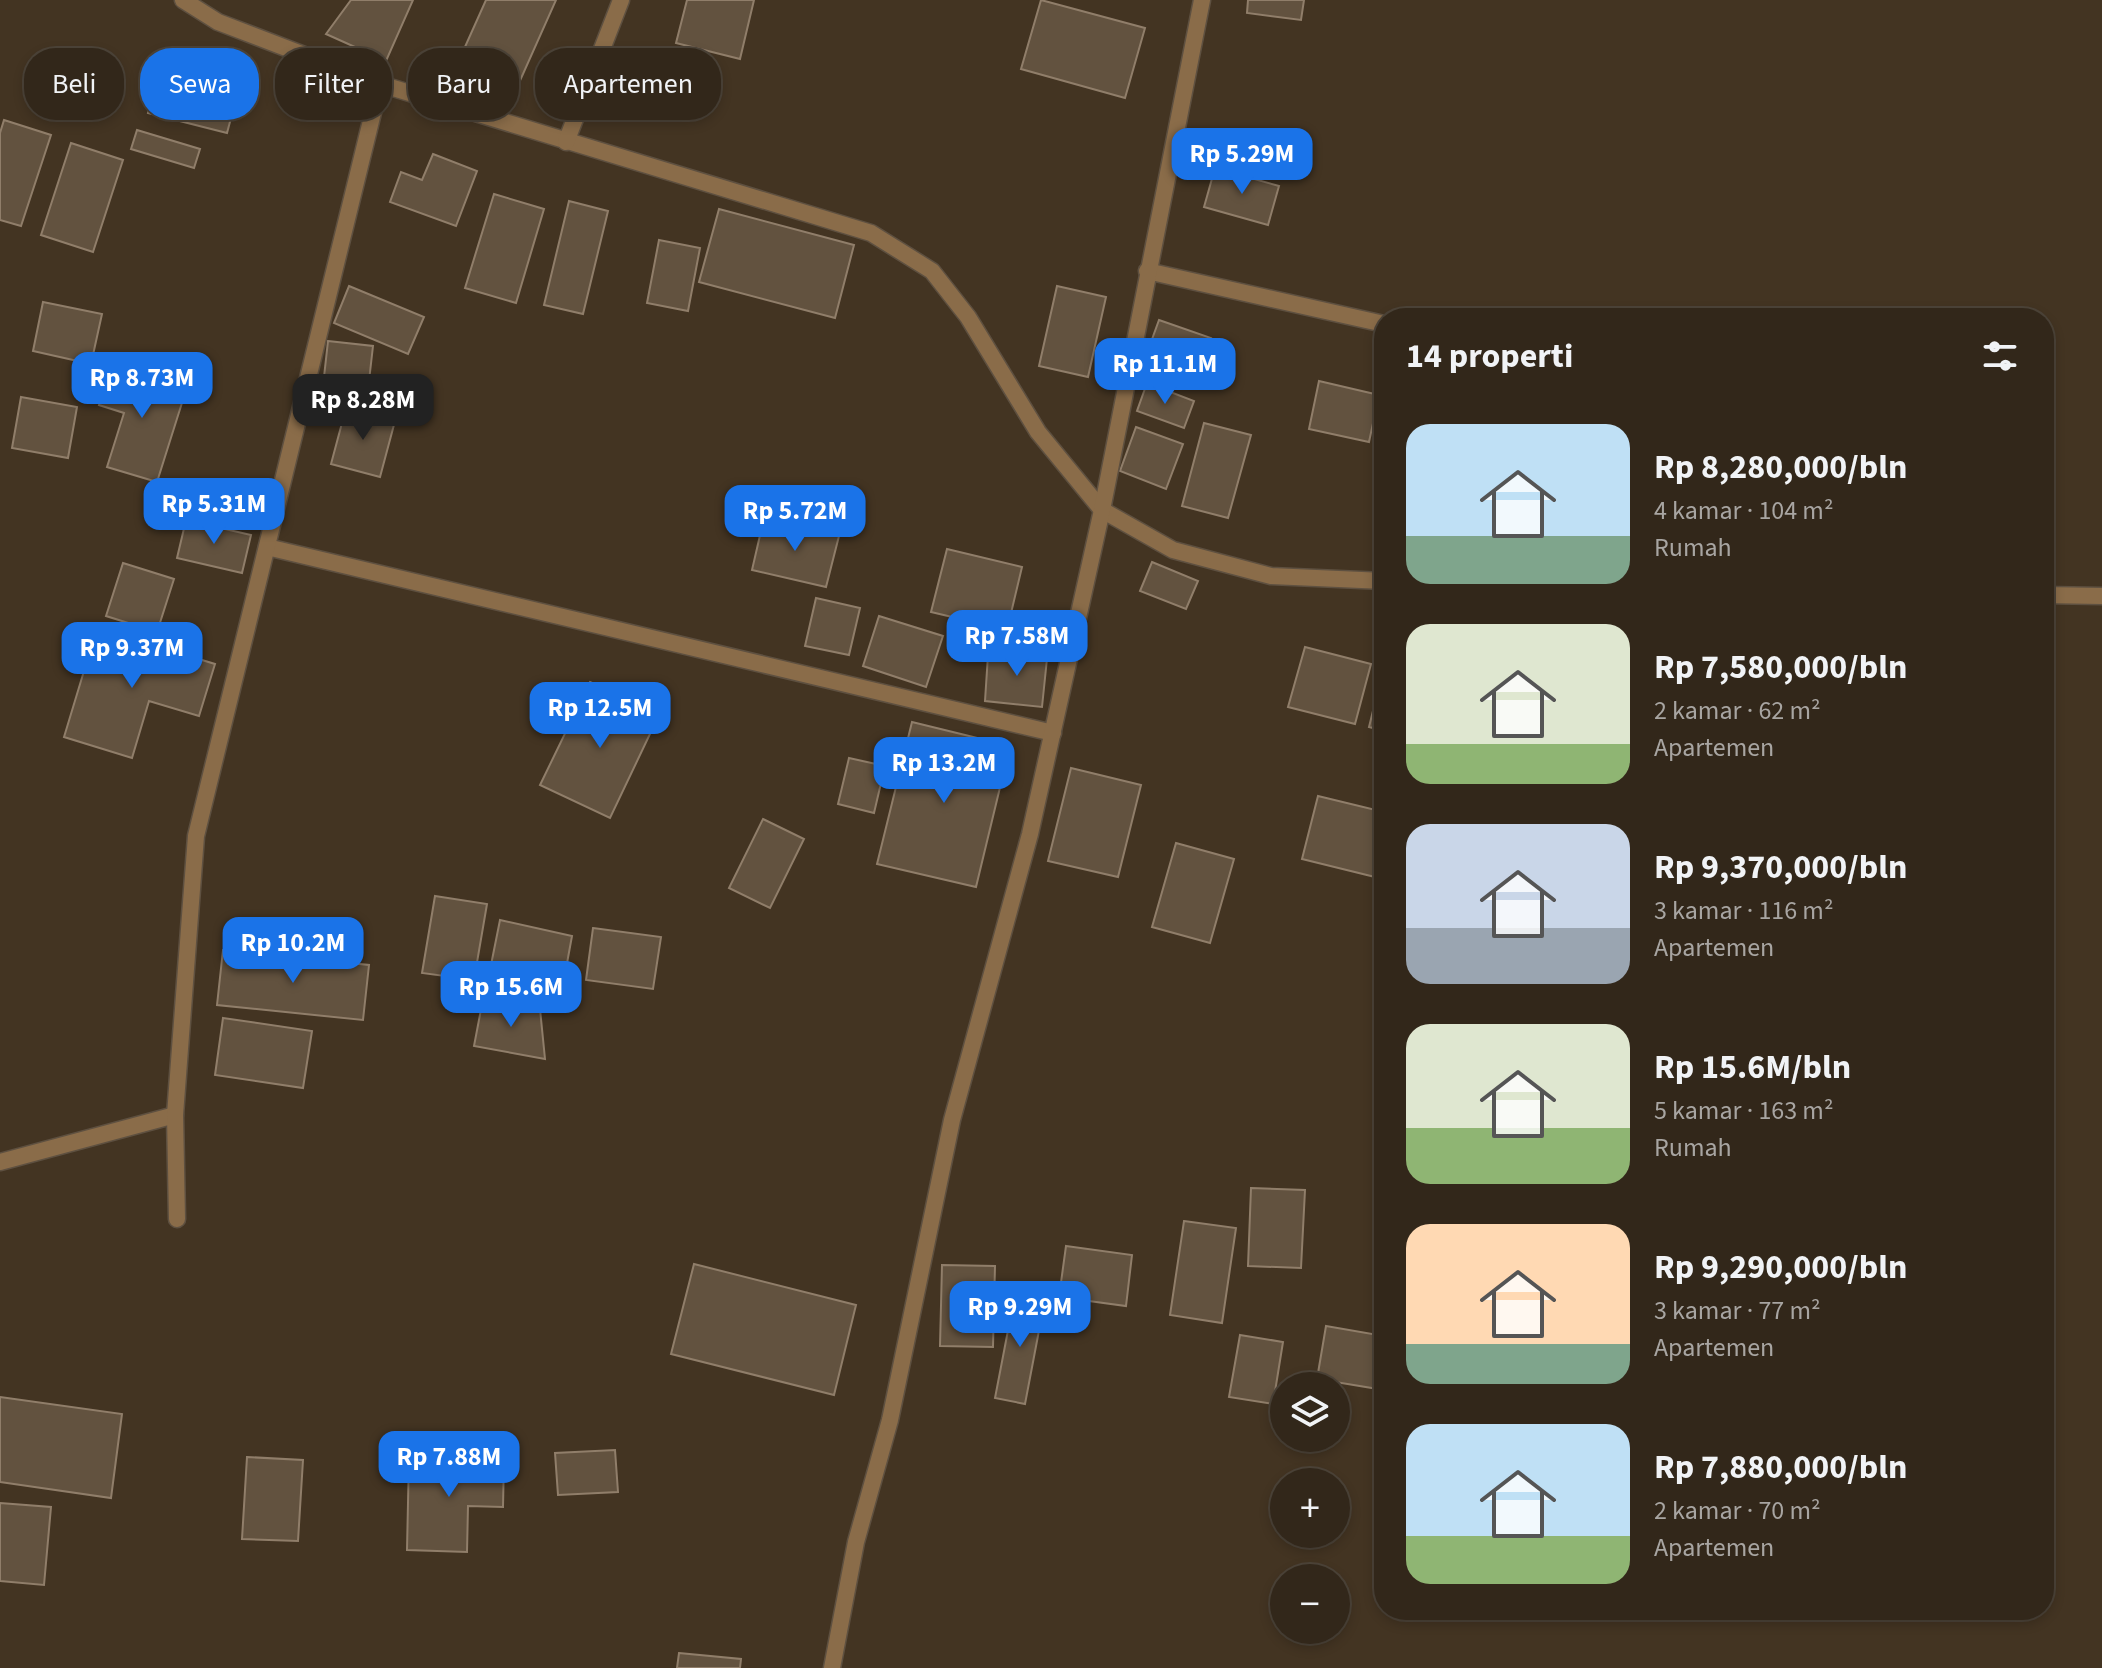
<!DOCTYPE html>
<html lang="id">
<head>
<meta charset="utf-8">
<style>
	body { margin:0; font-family:"Source Sans 3",sans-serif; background:#3a2f23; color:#f1f3f6; height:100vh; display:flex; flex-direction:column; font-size:30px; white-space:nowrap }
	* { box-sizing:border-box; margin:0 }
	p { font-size:26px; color:#a8a5a2 }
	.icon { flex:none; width:44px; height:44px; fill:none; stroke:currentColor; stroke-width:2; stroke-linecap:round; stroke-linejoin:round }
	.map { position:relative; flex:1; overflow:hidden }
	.sheet { position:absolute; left:1374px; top:308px; width:680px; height:1312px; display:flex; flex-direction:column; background:#32271a; border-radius:32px; box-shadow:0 4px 12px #0003,0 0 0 2px #4d4439 }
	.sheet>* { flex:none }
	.hud { position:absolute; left:24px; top:48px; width:760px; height:72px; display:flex; gap:16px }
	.controls { position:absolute; left:1270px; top:1372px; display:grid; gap:16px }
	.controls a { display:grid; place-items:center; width:80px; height:80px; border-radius:50%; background:#32271a; box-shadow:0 4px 12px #0003,0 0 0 2px #4d4439; font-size:40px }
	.price { position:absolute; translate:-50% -68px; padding:0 18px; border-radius:16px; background:#1a73e8; color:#fff; font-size:26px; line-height:52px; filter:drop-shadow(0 2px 4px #0008) }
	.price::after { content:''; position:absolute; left:50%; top:48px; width:24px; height:18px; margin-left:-12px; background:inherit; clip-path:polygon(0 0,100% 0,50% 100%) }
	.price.active { background:#222; color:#fff }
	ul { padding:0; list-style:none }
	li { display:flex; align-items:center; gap:24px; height:200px; padding:0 32px }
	li span { display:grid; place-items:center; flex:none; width:224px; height:160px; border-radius:24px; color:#555 }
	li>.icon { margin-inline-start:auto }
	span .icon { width:96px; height:96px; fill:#fffc; stroke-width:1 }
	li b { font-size:34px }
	h2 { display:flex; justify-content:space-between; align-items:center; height:96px; padding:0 32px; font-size:34px }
	.chip { padding:0 28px; border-radius:32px; background:#32271a; box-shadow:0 4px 12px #0003,0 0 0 2px #4d4439; font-size:28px; line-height:72px }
	.chip.active { background:#1a73e8; color:#fff }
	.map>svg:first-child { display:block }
</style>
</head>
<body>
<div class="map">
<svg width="2102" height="1668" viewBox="0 0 2102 1668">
	<rect width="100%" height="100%" fill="#433422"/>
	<!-- building -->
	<g fill="#62523f" stroke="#907e6a" stroke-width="2">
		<polygon points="351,0 413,0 386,61 326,34"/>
		<polygon points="486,0 556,0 519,83 460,58"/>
		<polygon points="687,0 754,0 740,59 676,43"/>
		<polygon points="1041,0 1145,28 1125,98 1021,69"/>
		<polygon points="1248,0 1304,0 1301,20 1247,13"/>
		<polygon points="159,68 239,88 227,133 148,113"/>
		<polygon points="4,120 51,135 21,226 0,220 0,133"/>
		<polygon points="137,130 200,149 194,168 131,149"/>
		<polygon points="71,143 123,160 93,252 41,235"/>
		<polygon points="433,154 477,171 456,226 390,202 401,172 422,180"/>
		<polygon points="1215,168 1279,186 1268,225 1204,207"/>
		<polygon points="494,194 544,209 516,303 465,288"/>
		<polygon points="569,201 608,211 583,314 544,305"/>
		<polygon points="719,209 854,245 835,318 699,282"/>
		<polygon points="659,240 700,248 688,311 647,303"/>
		<polygon points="349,286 424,317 408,354 334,323"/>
		<polygon points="1057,286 1106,297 1088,377 1039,366"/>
		<polygon points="43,302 102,314 91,364 33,351"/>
		<polygon points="1159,320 1211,338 1195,385 1142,367"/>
		<polygon points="328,341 373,346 369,381 324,377"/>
		<polygon points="112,364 187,387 157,482 107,467 124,413 99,405"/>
		<polygon points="1319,381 1379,395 1369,442 1309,429"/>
		<polygon points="1147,383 1194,401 1184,428 1137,411"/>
		<polygon points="21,397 77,407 68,458 12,448"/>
		<polygon points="346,408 395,421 380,477 331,464"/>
		<polygon points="1204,423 1251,435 1228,518 1182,506"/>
		<polygon points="1136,427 1183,444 1166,489 1120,471"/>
		<rect x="2044" y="510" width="9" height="53"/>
		<polygon points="764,518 839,536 826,587 752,570"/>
		<polygon points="186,520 251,535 242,573 177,558"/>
		<polygon points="947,549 1022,567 1007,630 931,612"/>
		<polygon points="1152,562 1198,581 1186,609 1140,591"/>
		<polygon points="123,563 174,579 157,632 106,616"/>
		<polygon points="816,598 860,608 849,655 805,646"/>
		<polygon points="879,616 943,636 926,687 863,666"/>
		<polygon points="97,628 215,664 199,716 149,701 132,758 64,737"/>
		<polygon points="1305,647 1371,664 1355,724 1288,707"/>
		<polygon points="1048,649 1042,707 985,701 988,655"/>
		<polygon points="1384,666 1384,731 1369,727"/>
		<polygon points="590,682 659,715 610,818 540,785"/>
		<polygon points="912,722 1010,746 976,887 877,864"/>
		<polygon points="849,758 885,766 874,813 838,804"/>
		<polygon points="1071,768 1141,785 1118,877 1048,861"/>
		<polygon points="1318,796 1384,812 1384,843 1375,877 1302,859"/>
		<polygon points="763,819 804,839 770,908 729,888"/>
		<polygon points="1176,843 1234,859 1210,943 1152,927"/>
		<polygon points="435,896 487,904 474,980 422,973"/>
		<polygon points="500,920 572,936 563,985 490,970"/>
		<polygon points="593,928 661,937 653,989 586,980"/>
		<polygon points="223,950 369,965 363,1020 217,1005"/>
		<polygon points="483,999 540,1009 545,1059 474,1046"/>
		<polygon points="223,1018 312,1031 303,1088 215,1075"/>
		<polygon points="1251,1188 1305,1190 1301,1268 1248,1266"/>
		<polygon points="1184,1221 1236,1228 1222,1323 1170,1315"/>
		<polygon points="1066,1246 1132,1255 1126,1306 1059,1297"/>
		<polygon points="694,1264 856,1305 834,1395 671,1354"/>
		<polygon points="942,1265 995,1266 993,1347 940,1346"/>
		<polygon points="1015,1294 1045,1299 1025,1404 995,1398"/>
		<polygon points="1326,1326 1384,1336 1384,1390 1317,1379"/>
		<polygon points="1240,1335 1283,1342 1273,1404 1229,1397"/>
		<polygon points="0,1397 122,1414 111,1498 0,1482"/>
		<polygon points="615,1450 618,1492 558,1495 555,1453"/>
		<polygon points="409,1456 504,1459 503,1507 468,1506 467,1552 407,1550"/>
		<polygon points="247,1457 303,1460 298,1541 242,1539"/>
		<polygon points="0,1503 51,1507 44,1585 0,1581"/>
		<polygon points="679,1653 741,1659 740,1668 677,1668"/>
	</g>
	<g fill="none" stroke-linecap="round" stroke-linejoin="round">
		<!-- street casing -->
		<g stroke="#5e5040" stroke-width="19">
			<g id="street">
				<polyline points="183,0 218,22 380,84 871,233 932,271 968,317 1038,432 1102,510 1173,550 1271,576 1384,581"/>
				<polyline points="566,142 621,0"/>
				<polyline points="1147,271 1384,324"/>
				<polyline points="267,547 1053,733"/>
				<polyline points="2044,595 2102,596"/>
				<polyline points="0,1162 175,1115"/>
				<polyline points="177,1219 175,1115 196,836 380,84"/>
				<polyline points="832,1668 856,1542 890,1420 952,1120 1030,834 1102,510 1202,0"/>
			</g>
		</g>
		<!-- street -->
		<use href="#street" stroke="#8a6c49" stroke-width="16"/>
	</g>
</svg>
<div class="controls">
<a><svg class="icon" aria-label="layers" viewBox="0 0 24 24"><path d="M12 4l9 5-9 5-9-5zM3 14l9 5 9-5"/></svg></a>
<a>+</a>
<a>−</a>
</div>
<b class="price" style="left:1242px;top:196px">Rp 5.29M</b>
<b class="price" style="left:1165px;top:406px">Rp 11.1M</b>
<b class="price" style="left:142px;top:420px">Rp 8.73M</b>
<b class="price active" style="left:363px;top:442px">Rp 8.28M</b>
<b class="price" style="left:214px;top:546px">Rp 5.31M</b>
<b class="price" style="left:795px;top:553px">Rp 5.72M</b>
<b class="price" style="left:1017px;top:678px">Rp 7.58M</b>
<b class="price" style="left:132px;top:690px">Rp 9.37M</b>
<b class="price" style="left:600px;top:750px">Rp 12.5M</b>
<b class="price" style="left:944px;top:805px">Rp 13.2M</b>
<b class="price" style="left:293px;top:985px">Rp 10.2M</b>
<b class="price" style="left:511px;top:1029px">Rp 15.6M</b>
<b class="price" style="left:1020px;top:1349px">Rp 9.29M</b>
<b class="price" style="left:449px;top:1499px">Rp 7.88M</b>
<div class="hud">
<a class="chip">Beli</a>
<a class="chip active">Sewa</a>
<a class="chip">Filter</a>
<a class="chip">Baru</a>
<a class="chip">Apartemen</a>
</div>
<section class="sheet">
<h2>14 properti<svg class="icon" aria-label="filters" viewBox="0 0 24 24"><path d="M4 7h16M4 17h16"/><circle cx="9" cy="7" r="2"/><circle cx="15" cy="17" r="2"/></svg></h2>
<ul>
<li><span style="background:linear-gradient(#bfe0f5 70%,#7fa58c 0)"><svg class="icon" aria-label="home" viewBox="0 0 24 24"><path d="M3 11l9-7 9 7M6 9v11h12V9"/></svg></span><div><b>Rp 8,280,000/bln</b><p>4 kamar · 104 m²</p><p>Rumah</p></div></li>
<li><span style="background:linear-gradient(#dfe7d0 75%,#8fb573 0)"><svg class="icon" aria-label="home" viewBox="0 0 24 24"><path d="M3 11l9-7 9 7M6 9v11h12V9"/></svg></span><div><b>Rp 7,580,000/bln</b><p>2 kamar · 62 m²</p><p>Apartemen</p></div></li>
<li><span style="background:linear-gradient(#c9d6e8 65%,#9aa5b1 0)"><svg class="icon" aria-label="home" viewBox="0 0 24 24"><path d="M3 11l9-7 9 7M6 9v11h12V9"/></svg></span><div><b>Rp 9,370,000/bln</b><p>3 kamar · 116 m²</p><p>Apartemen</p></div></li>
<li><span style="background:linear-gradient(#dfe7d0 65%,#8fb573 0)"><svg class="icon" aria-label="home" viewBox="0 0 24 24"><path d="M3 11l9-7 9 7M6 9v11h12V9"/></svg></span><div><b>Rp 15.6M/bln</b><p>5 kamar · 163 m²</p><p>Rumah</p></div></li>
<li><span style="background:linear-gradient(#ffd9b3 75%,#7fa58c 0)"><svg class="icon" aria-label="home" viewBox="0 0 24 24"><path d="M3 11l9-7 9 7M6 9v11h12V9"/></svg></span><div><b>Rp 9,290,000/bln</b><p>3 kamar · 77 m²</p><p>Apartemen</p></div></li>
<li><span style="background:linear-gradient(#bfe0f5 70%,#8fb573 0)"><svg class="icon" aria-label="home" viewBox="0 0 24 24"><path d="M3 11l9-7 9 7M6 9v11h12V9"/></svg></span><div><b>Rp 7,880,000/bln</b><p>2 kamar · 70 m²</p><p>Apartemen</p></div></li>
</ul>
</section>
</div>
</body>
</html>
